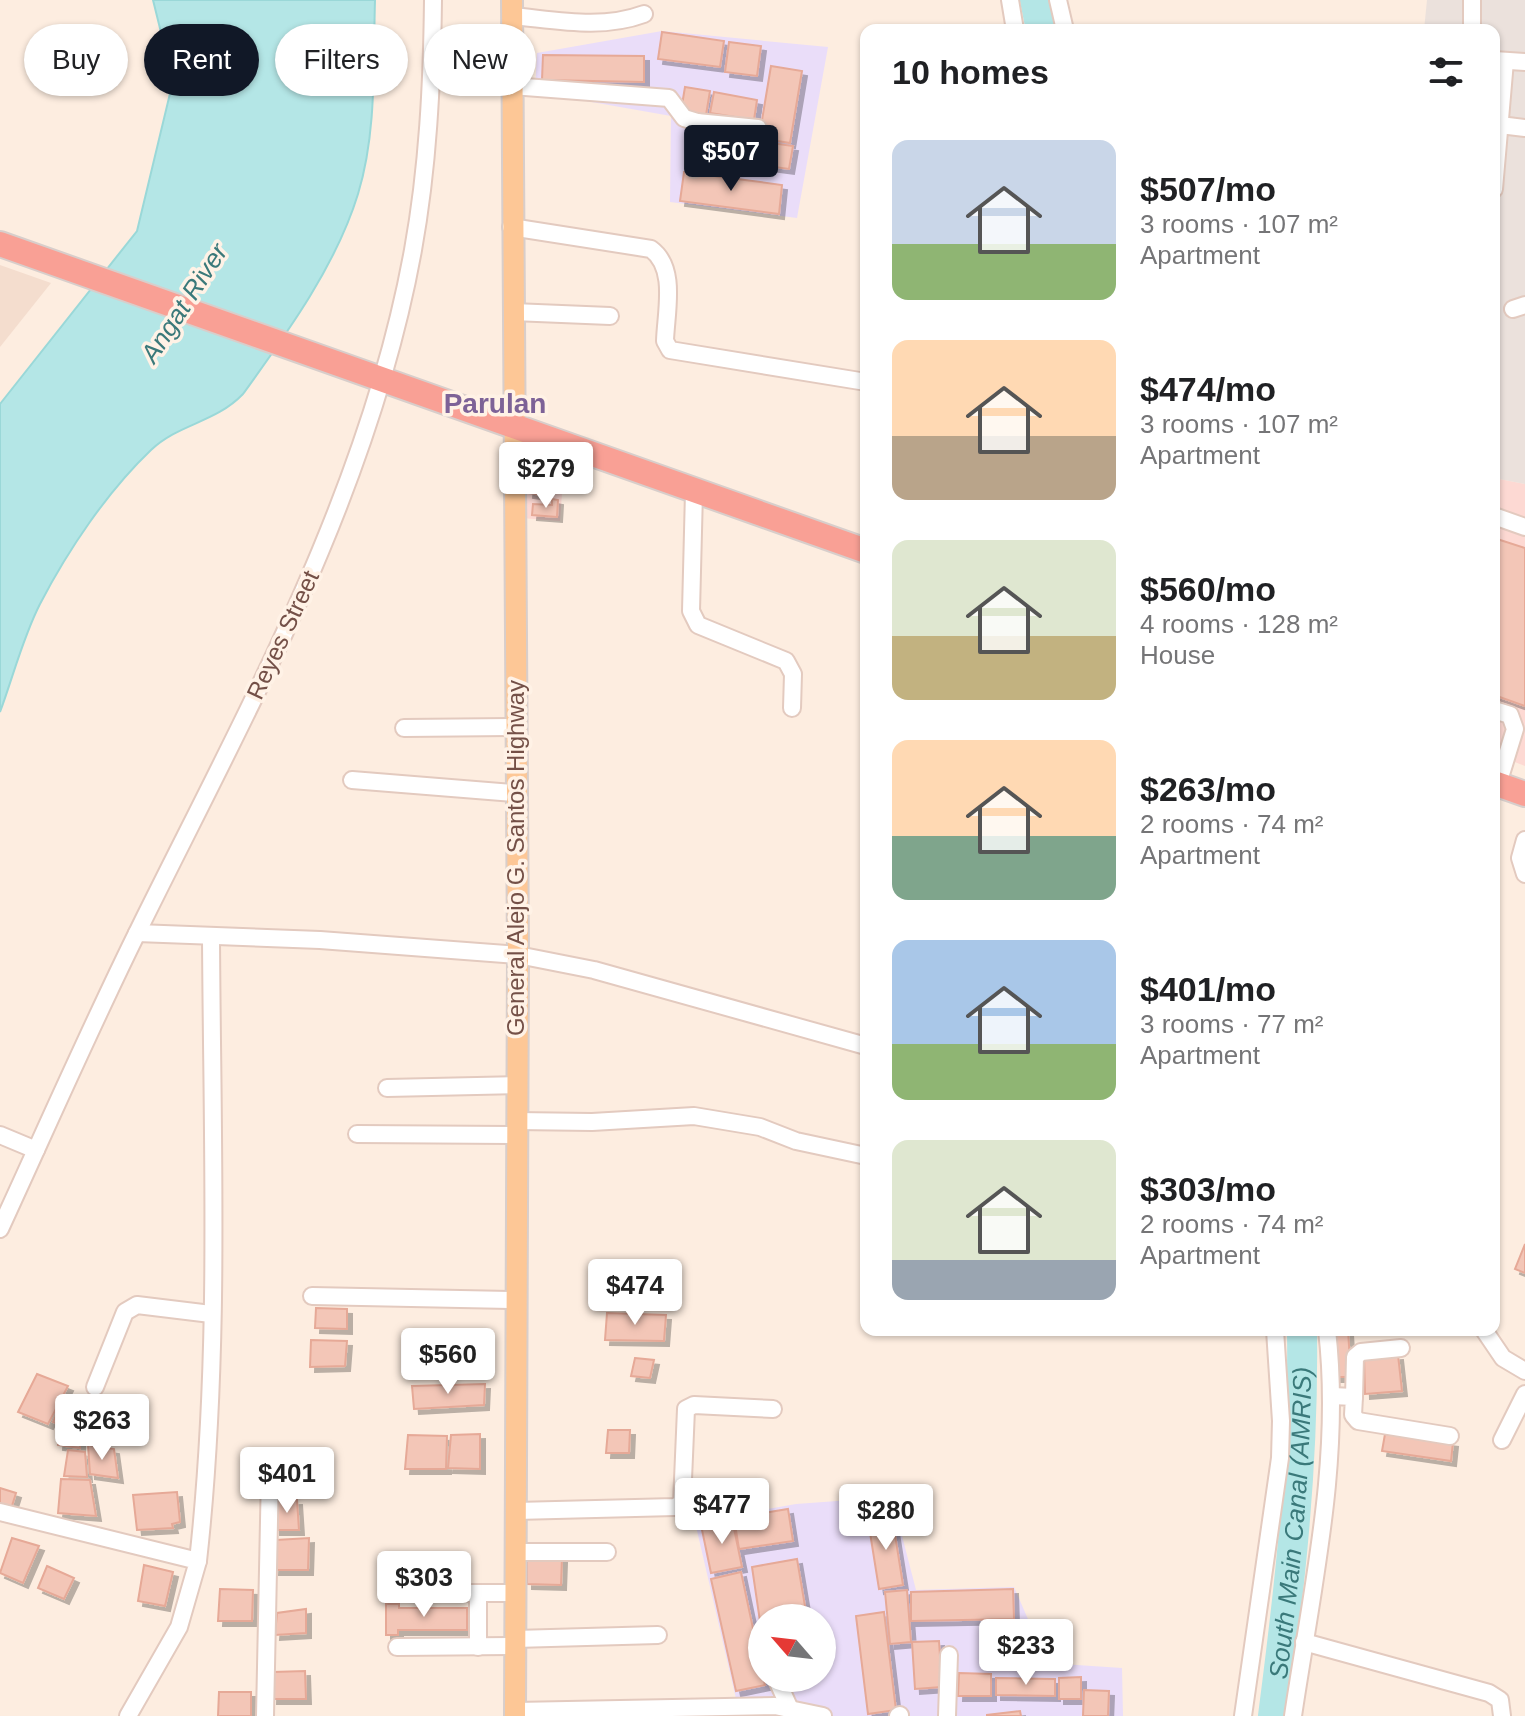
<!DOCTYPE html>
<html lang="en">
<head>
<meta charset="utf-8">
<style>
	body { margin:0; font-family:Helvetica,sans-serif; background:#f2f2f2; color:#202124; height:100vh; display:flex; flex-direction:column; font-size:30px; white-space:nowrap }
	* { box-sizing:border-box; margin:0 }
	p { font-size:26px; color:#757577 }
	.icon { flex:none; width:44px; height:44px; fill:none; stroke:currentColor; stroke-width:2; stroke-linecap:round; stroke-linejoin:round }
	.map { position:relative; flex:1; overflow:hidden }
	.drawer { position:absolute; left:860px; top:24px; width:640px; height:1312px; display:flex; flex-direction:column; background:#fff; border-radius:16px; box-shadow:0 2px 6px #0004 }
	.drawer>* { flex:none }
	.top-card { position:absolute; left:24px; top:24px; width:716px; height:72px; display:flex; gap:16px }
	.needle { width:52px; rotate:298deg }
	.tools { position:absolute; left:748px; top:1604px; display:grid; gap:16px }
	.tools a { display:grid; place-items:center; width:88px; height:88px; border-radius:50%; background:#fff; box-shadow:0 2px 6px #0004; font-size:40px }
	.price { position:absolute; translate:-50% -68px; padding:0 18px; border-radius:8px; background:#fff; color:#222; font-size:26px; line-height:52px; filter:drop-shadow(0 2px 4px #0008) }
	.price::after { content:''; position:absolute; left:50%; top:48px; width:24px; height:18px; margin-left:-12px; background:inherit; clip-path:polygon(0 0,100% 0,50% 100%) }
	.price.on { background:#111827; color:#fff }
	ul { padding:0; list-style:none }
	li { display:flex; align-items:center; gap:24px; height:200px; padding:0 32px }
	li span { display:grid; place-items:center; flex:none; width:224px; height:160px; border-radius:16px; color:#555 }
	li>.icon { margin-inline-start:auto }
	span .icon { width:96px; height:96px; fill:#fffc; stroke-width:1 }
	li b { font-size:34px }
	h2 { display:flex; justify-content:space-between; align-items:center; height:96px; padding:0 32px; font-size:34px }
	.pill { padding:0 28px; border-radius:36px; background:#fff; box-shadow:0 2px 6px #0004; font-size:28px; line-height:72px }
	.pill.on { background:#111827; color:#fff }
	.map>svg:first-child { display:block }
</style>
</head>
<body>
<div class="map">
<svg width="1525" height="1716" viewBox="0 0 1525 1716">
	<defs>
		<filter id="shadow"><feDropShadow dx="5" dy="5" stdDeviation="0" flood-color="#0004"/></filter>
	</defs>
	<rect width="100%" height="100%" fill="#fdede0"/>
	<!-- residential -->
	<polygon fill="#f4ddce" points="0,265 51,283 0,347"/>
	<!-- commercial -->
	<g fill="#fdd9d3">
		<polygon points="521,459 564,466 560,521 521,518"/>
		<polygon points="1494,478 1525,484 1525,766 1494,754"/>
	</g>
	<!-- industrial -->
	<polygon fill="#ebe1dc" points="1427,0 1525,0 1525,484 1494,478 1494,30 1424,30"/>
	<!-- education -->
	<g fill="#eaddf9" fill-rule="evenodd">
		<polygon points="662,31 828,47 797,218 670,202 671,116 535,92 537,53"/>
		<path d="M892 1497 916 1590 1014 1587 1047 1663 1122 1668 1123 1716H740L695 1522 796 1504ZM762 1618H822V1678H762Z"/>
	</g>
	<!-- water -->
	<path fill="#b4e6e6" stroke="#9ad8d8" stroke-width="2" d="M153 0H375C373 63 377 132 358 194 336 266 287 333 243 394 215 423 180 423 151 450 107 492 68 550 40 604 23 637 13 677 0 712V404L137 231 173 81Z"/>
	<g fill="none" stroke-linecap="round" stroke-linejoin="round">
		<!-- river -->
		<g stroke="#b4e6e6" stroke-width="30">
			<polyline points="1035,0 1041,30"/>
			<path id="s1" d="M1273 1716C1290 1585 1304 1463 1302 1330"/>
		</g>
	</g>
	<!-- building -->
	<g fill="#f3c6b7" stroke="#e6a997" stroke-width="2" filter="url(#shadow)">
		<polygon points="662,32 724,41 720,67 658,59"/>
		<polygon points="729,42 761,46 757,76 725,72"/>
		<polygon points="543,55 644,56 644,82 542,80"/>
		<polygon points="771,66 802,71 790,143 759,138"/>
		<polygon points="685,87 710,91 706,115 681,111"/>
		<polygon points="714,92 757,100 754,120 710,113"/>
		<polygon points="757,141 793,146 789,169 753,164"/>
		<polygon points="684,172 782,185 779,214 680,201"/>
		<polygon points="530,476 545,478 543,495 528,493"/>
		<polygon points="552,499 558,500 557,517 532,515 533,504 552,505"/>
		<polygon points="1494,538 1525,548 1525,706 1494,695"/>
		<polygon points="1525,1244 1525,1273 1515,1269"/>
		<polygon points="316,1308 347,1309 347,1329 315,1328"/>
		<polygon points="607,1313 666,1315 664,1341 605,1340"/>
		<polygon points="1330,1330 1348,1330 1351,1377 1335,1377"/>
		<polygon points="311,1340 347,1341 345,1366 310,1367"/>
		<polygon points="1398,1355 1402,1391 1365,1394 1364,1357"/>
		<polygon points="635,1358 654,1360 650,1378 631,1376"/>
		<polygon points="37,1374 68,1386 48,1424 18,1412"/>
		<polygon points="485,1384 484,1405 414,1409 412,1386"/>
		<polygon points="60,1407 72,1412 65,1427 53,1422"/>
		<polygon points="608,1430 630,1430 629,1453 606,1453"/>
		<polygon points="59,1432 80,1432 80,1448 58,1445"/>
		<polygon points="480,1434 480,1469 448,1468 451,1435"/>
		<polygon points="1385,1434 1453,1442 1451,1461 1382,1451"/>
		<polygon points="408,1435 447,1436 446,1469 405,1469"/>
		<polygon points="88,1445 114,1449 118,1478 90,1474"/>
		<polygon points="68,1450 85,1452 87,1477 64,1476"/>
		<polygon points="61,1479 90,1480 96,1516 58,1513"/>
		<polygon points="0,1488 16,1493 10,1512 0,1510"/>
		<polygon points="177,1492 180,1522 172,1524 173,1528 137,1530 133,1495"/>
		<polygon points="297,1500 299,1530 275,1530 275,1501"/>
		<polygon points="788,1509 793,1541 739,1549 734,1518"/>
		<polygon points="892,1516 903,1585 879,1589 868,1520"/>
		<polygon points="732,1519 742,1567 711,1573 701,1525"/>
		<polygon points="12,1538 39,1546 23,1583 0,1573"/>
		<polygon points="309,1538 308,1570 274,1570 276,1540"/>
		<polygon points="527,1557 562,1558 561,1585 527,1584"/>
		<polygon points="797,1559 807,1618 762,1618 761,1628 752,1567"/>
		<polygon points="144,1565 173,1572 165,1606 138,1601"/>
		<polygon points="47,1566 74,1578 64,1599 38,1588"/>
		<polygon points="741,1572 765,1685 736,1691 711,1579"/>
		<polygon points="220,1589 253,1590 252,1621 218,1621"/>
		<polygon points="1013,1589 1014,1619 911,1621 911,1592"/>
		<polygon points="907,1590 911,1642 890,1644 885,1592"/>
		<polygon points="386,1604 399,1604 399,1608 467,1608 467,1630 398,1630 398,1635 386,1635"/>
		<polygon points="306,1609 306,1633 275,1635 277,1613"/>
		<polygon points="884,1612 896,1710 868,1714 856,1616"/>
		<polygon points="939,1641 942,1687 915,1689 912,1642"/>
		<polygon points="305,1671 306,1699 272,1699 273,1672"/>
		<polygon points="959,1673 991,1674 991,1696 958,1696"/>
		<polygon points="1081,1677 1081,1699 1059,1699 1059,1678"/>
		<polygon points="996,1678 1055,1679 1055,1696 996,1695"/>
		<polygon points="1084,1690 1109,1691 1108,1716 1083,1716"/>
		<polygon points="219,1692 251,1692 251,1716 218,1716"/>
		<polygon points="1020,1711 1021,1716 987,1716 987,1715"/>
	</g>
	<g fill="none" stroke-linecap="round" stroke-linejoin="round">
		<!-- minor casing -->
		<g stroke="#e3cabf" stroke-width="20">
			<g id="minor">
				<polyline points="1010,0 1015,30"/>
				<polyline points="1058,0 1065,30"/>
				<path d="M512 16C556 20 601 30 644 14"/>
				<polyline points="1472,30 1472,0"/>
				<polyline points="1494,60 1525,62"/>
				<polyline points="512,86 669,98 684,118 697,122 694,169"/>
				<polyline points="697,122 758,128"/>
				<polyline points="1500,125 1525,128"/>
				<polyline points="1494,189 1505,61"/>
				<path d="M511 227 651 249C677 268 666 311 665 341L670 350 866 382"/>
				<polyline points="1513,309 1525,305"/>
				<polyline points="513,312 610,316"/>
				<polyline points="694,492 691,611 698,625 786,661 793,674 792,708"/>
				<polyline points="1494,516 1525,527"/>
				<polyline points="1494,710 1510,715 1515,729 1498,784"/>
				<polyline points="404,728 515,727"/>
				<polyline points="352,780 514,793"/>
				<polyline points="1525,840 1520,858 1525,874"/>
				<polyline points="137,933 320,940 518,955 594,970 866,1046"/>
				<polyline points="387,1088 516,1085"/>
				<polyline points="516,1121 592,1122 694,1116 760,1127 796,1141 866,1156"/>
				<polyline points="357,1134 516,1135"/>
				<polyline points="0,1135 36,1150"/>
				<path d="M0 1229C46 1129 90 1028 139 929 247 710 369 493 413 250 428 167 432 84 433 0"/>
				<polyline points="312,1296 514,1300"/>
				<polyline points="1484,1330 1503,1358 1525,1371"/>
				<polyline points="95,1387 125,1312 137,1305 211,1314"/>
				<polyline points="1332,1396 1354,1397 1353,1415 1358,1421 1450,1436"/>
				<polyline points="1354,1397 1355,1357 1361,1352 1401,1348"/>
				<polyline points="1502,1440 1525,1394"/>
				<polyline points="516,1511 675,1507 682,1503 686,1409 694,1405 773,1409"/>
				<polyline points="0,1512 198,1561 179,1627 128,1716"/>
				<polyline points="516,1552 607,1552"/>
				<path d="M198 1561C221 1354 212 1144 211 936"/>
				<polyline points="456,1593 516,1593"/>
				<polyline points="478,1593 478,1647"/>
				<polyline points="515,1639 658,1635"/>
				<polyline points="1304,1642 1489,1693 1500,1700 1502,1716"/>
				<polyline points="397,1647 515,1646"/>
				<polyline points="776,1678 790,1709"/>
				<polyline points="515,1711 775,1706 823,1716"/>
				<polyline points="265,1716 270,1472"/>
				<polyline points="898,1716 900,1715"/>
				<polyline points="947,1716 949,1655"/>
				<polyline points="1243,1716 1280,1458 1281,1421 1275,1330"/>
				<path d="M1293 1716C1312 1588 1342 1459 1327 1330"/>
			</g>
		</g>
		<!-- major casing -->
		<g stroke="#d8cecb" stroke-width="24">
			<polyline id="major" points="512,0 518,955 515,1716"/>
		</g>
		<!-- highway casing -->
		<g stroke="#d8cecb" stroke-width="28">
			<g id="highway">
				<polyline points="0,244 866,551"/>
				<polyline points="1494,783 1525,794"/>
			</g>
		</g>
		<!-- minor -->
		<use href="#minor" stroke="#fff" stroke-width="16"/>
		<!-- major -->
		<use href="#major" stroke="#fdc796" stroke-width="20"/>
		<!-- highway -->
		<use href="#highway" stroke="#f9a095" stroke-width="24"/>
	</g>
	<g text-anchor="middle" stroke-width="7" stroke-linejoin="round" paint-order="stroke">
		<!-- street labels -->
		<g font-size="24" fill="#745047" stroke="#fff2e6">
			<text transform="translate(283 635) rotate(-65)" y="8">Reyes Street</text>
			<text transform="translate(516 858) rotate(-90)" y="8">General Alejo G. Santos Highway</text>
		</g>
		<!-- water labels -->
		<g font-size="26" font-style="italic" fill="#3a797a" stroke="#fff2e6">
			<text transform="translate(184 303) rotate(-57)" y="9">Angat River</text>
			<text dy="9" stroke="none"><textPath href="#s1" startOffset="194">South Main Canal (AMRIS)</textPath></text>
		</g>
		<!-- quarter labels -->
		<g font-size="28" font-weight="bold" fill="#7d6297" stroke="#fff2e6">
			<text x="495" y="413">Parulan</text>
		</g>
	</g>
</svg>
<div class="tools">
<a><svg class="needle" viewBox="-14 -14 28 28"><path d="M0-13l5 13h-10z" fill="#e53935"/><path d="M0 13l5-13h-10z" fill="#757577"/></svg></a>
</div>
<b class="price on" style="left:731px;top:193px">$507</b>
<b class="price" style="left:546px;top:510px">$279</b>
<b class="price" style="left:635px;top:1327px">$474</b>
<b class="price" style="left:448px;top:1396px">$560</b>
<b class="price" style="left:102px;top:1462px">$263</b>
<b class="price" style="left:287px;top:1515px">$401</b>
<b class="price" style="left:722px;top:1546px">$477</b>
<b class="price" style="left:886px;top:1552px">$280</b>
<b class="price" style="left:424px;top:1619px">$303</b>
<b class="price" style="left:1026px;top:1687px">$233</b>
<div class="top-card">
<a class="pill">Buy</a>
<a class="pill on">Rent</a>
<a class="pill">Filters</a>
<a class="pill">New</a>
</div>
<section class="drawer">
<h2>10 homes<svg class="icon" aria-label="filters" viewBox="0 0 24 24"><path d="M4 7h16M4 17h16"/><circle cx="9" cy="7" r="2"/><circle cx="15" cy="17" r="2"/></svg></h2>
<ul>
<li><span style="background:linear-gradient(#c9d6e8 65%,#8fb573 0)"><svg class="icon" aria-label="home" viewBox="0 0 24 24"><path d="M3 11l9-7 9 7M6 9v11h12V9"/></svg></span><div><b>$507/mo</b><p>3 rooms · 107 m²</p><p>Apartment</p></div></li>
<li><span style="background:linear-gradient(#ffd9b3 60%,#b9a48a 0)"><svg class="icon" aria-label="home" viewBox="0 0 24 24"><path d="M3 11l9-7 9 7M6 9v11h12V9"/></svg></span><div><b>$474/mo</b><p>3 rooms · 107 m²</p><p>Apartment</p></div></li>
<li><span style="background:linear-gradient(#dfe7d0 60%,#c2b280 0)"><svg class="icon" aria-label="home" viewBox="0 0 24 24"><path d="M3 11l9-7 9 7M6 9v11h12V9"/></svg></span><div><b>$560/mo</b><p>4 rooms · 128 m²</p><p>House</p></div></li>
<li><span style="background:linear-gradient(#ffd9b3 60%,#7fa58c 0)"><svg class="icon" aria-label="home" viewBox="0 0 24 24"><path d="M3 11l9-7 9 7M6 9v11h12V9"/></svg></span><div><b>$263/mo</b><p>2 rooms · 74 m²</p><p>Apartment</p></div></li>
<li><span style="background:linear-gradient(#a9c7e8 65%,#8fb573 0)"><svg class="icon" aria-label="home" viewBox="0 0 24 24"><path d="M3 11l9-7 9 7M6 9v11h12V9"/></svg></span><div><b>$401/mo</b><p>3 rooms · 77 m²</p><p>Apartment</p></div></li>
<li><span style="background:linear-gradient(#dfe7d0 75%,#9aa5b1 0)"><svg class="icon" aria-label="home" viewBox="0 0 24 24"><path d="M3 11l9-7 9 7M6 9v11h12V9"/></svg></span><div><b>$303/mo</b><p>2 rooms · 74 m²</p><p>Apartment</p></div></li>
</ul>
</section>
</div>
</body>
</html>
